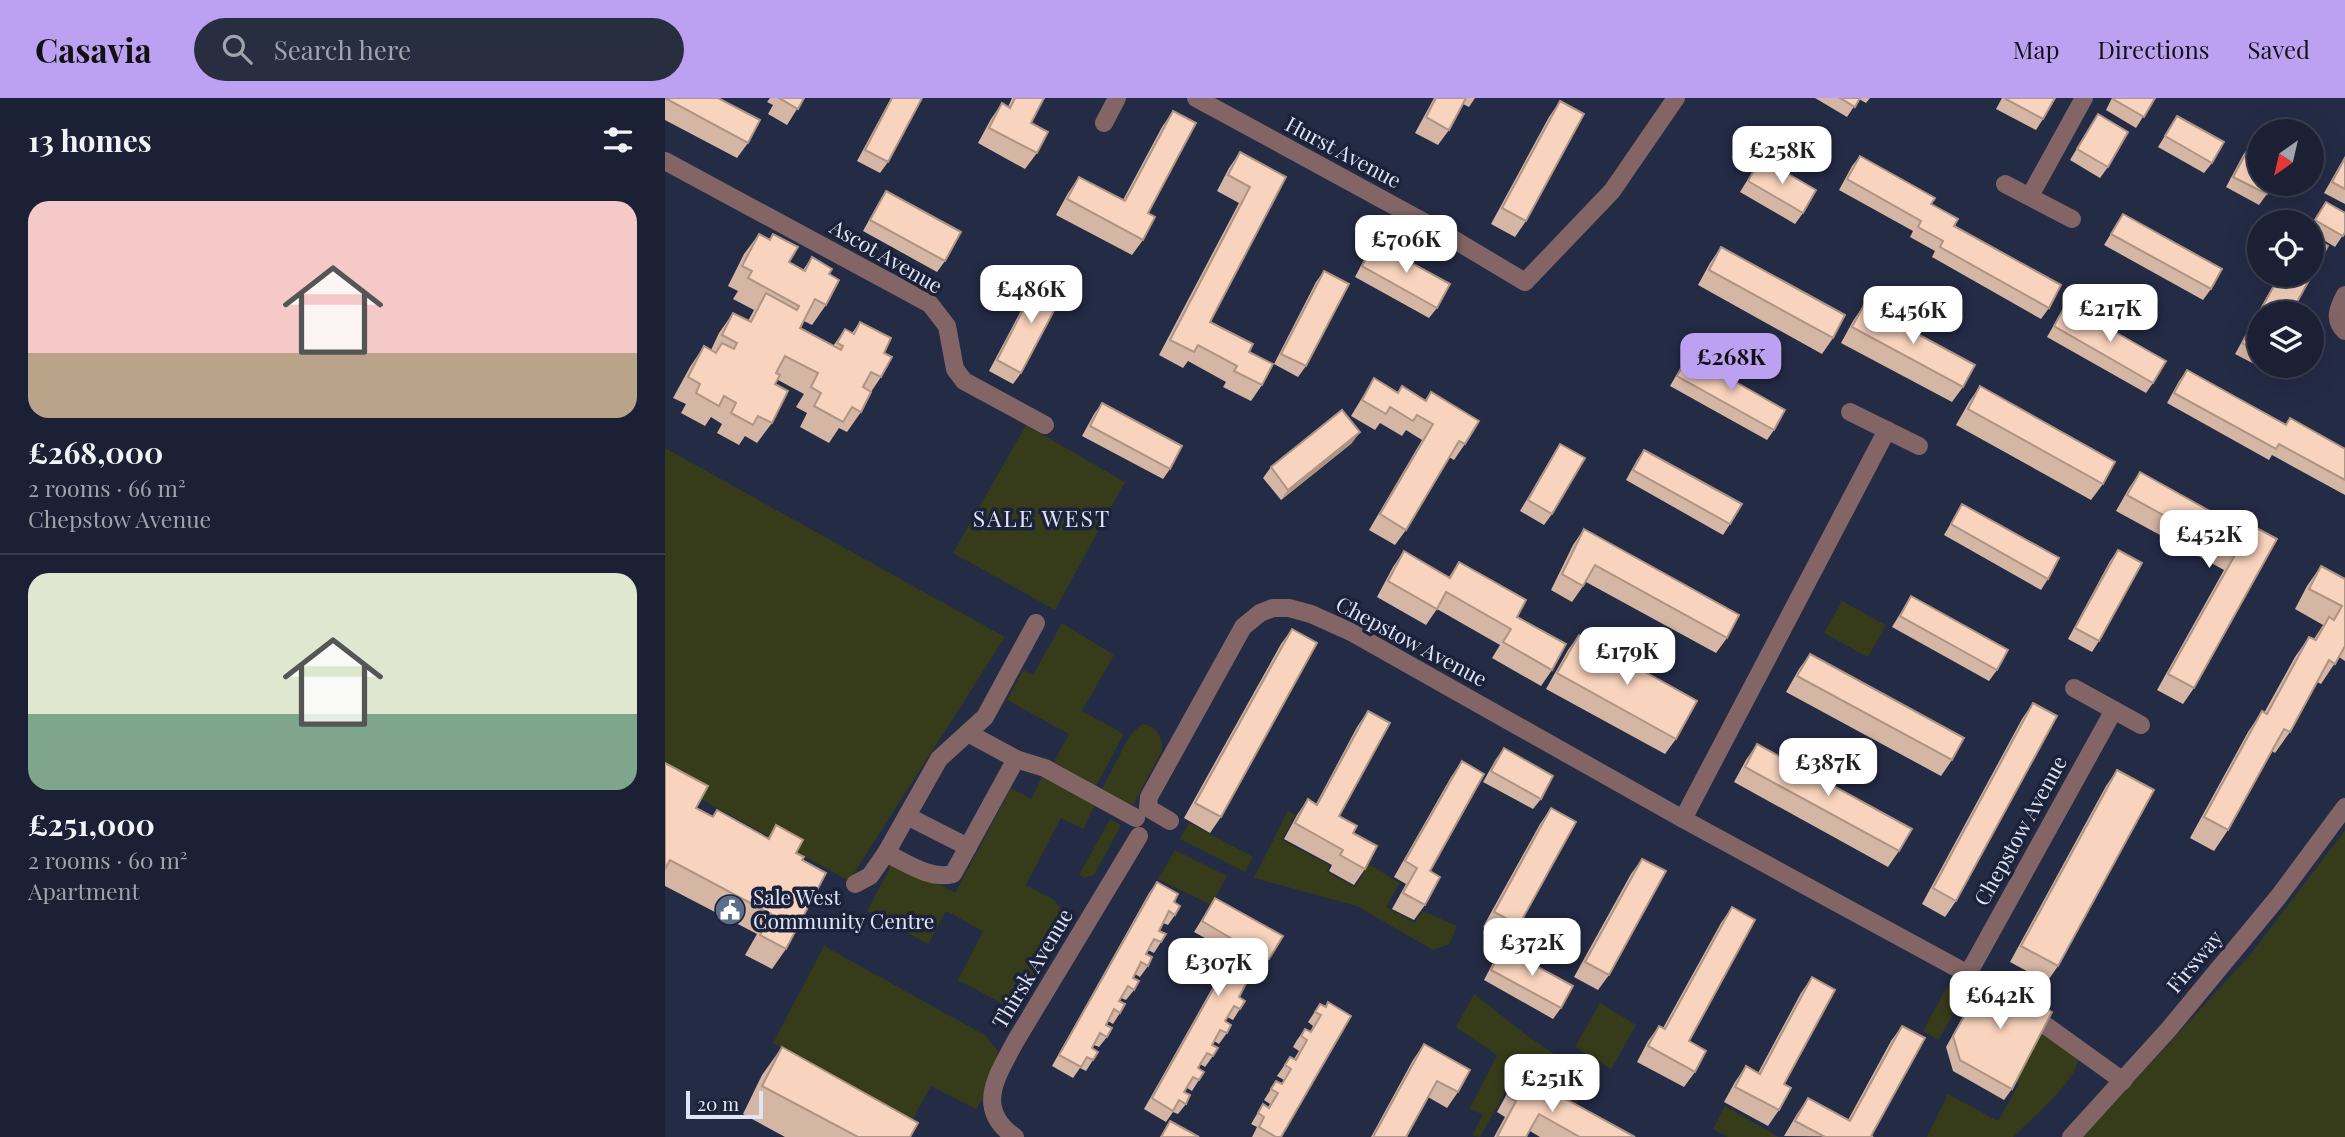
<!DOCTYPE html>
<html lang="en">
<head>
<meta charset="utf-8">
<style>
	body { margin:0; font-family:"Playfair Display",serif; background:#282d40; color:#f1f3f6; height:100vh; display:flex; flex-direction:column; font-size:26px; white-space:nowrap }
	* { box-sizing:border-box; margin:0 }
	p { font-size:23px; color:#a0a3ac }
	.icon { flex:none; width:38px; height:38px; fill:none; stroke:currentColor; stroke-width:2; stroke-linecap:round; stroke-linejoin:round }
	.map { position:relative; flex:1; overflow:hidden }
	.sheet { display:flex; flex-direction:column; background:#1b2034; width:665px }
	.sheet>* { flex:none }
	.needle { width:46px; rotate:214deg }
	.controls { position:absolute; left:1582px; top:21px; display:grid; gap:14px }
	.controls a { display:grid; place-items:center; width:77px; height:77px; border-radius:50%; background:#1b2034; box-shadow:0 7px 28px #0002,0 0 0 2px #393e4f; font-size:35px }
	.scale { position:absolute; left:21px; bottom:18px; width:77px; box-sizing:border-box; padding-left:7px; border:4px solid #dfe5f6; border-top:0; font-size:19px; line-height:24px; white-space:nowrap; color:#dfe5f6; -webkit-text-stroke:5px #1b223a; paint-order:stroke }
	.price { position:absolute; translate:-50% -60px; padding:0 16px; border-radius:14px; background:#fff; color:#222; font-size:23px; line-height:46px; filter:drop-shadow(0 2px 4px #0008) }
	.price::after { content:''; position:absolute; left:50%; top:42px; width:21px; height:16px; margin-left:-10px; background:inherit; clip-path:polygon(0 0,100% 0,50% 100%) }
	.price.on { background:#bca0f2; color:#111 }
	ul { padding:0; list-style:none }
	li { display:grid; align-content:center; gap:14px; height:371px; padding:0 28px }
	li+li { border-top:2px solid #393e4f }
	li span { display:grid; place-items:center; height:217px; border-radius:21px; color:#555 }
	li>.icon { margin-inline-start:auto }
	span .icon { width:126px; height:126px; fill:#fffc; stroke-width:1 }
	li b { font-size:30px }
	h2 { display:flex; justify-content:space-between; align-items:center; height:84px; padding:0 28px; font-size:30px }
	header { display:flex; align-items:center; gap:42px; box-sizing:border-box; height:98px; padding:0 35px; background:#bca0f2; color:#111 }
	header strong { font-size:33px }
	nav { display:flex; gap:38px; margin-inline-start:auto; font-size:24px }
	.search { width:490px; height:63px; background:#282d40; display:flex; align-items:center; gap:18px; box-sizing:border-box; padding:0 24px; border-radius:38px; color:#a0a3ac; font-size:26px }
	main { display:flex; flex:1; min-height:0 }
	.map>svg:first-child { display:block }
</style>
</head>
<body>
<header>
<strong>Casavia</strong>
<div class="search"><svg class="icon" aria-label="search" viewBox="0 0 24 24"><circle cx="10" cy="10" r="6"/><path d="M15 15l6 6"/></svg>Search here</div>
<nav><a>Map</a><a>Directions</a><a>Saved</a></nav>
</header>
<main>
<section class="sheet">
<h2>13 homes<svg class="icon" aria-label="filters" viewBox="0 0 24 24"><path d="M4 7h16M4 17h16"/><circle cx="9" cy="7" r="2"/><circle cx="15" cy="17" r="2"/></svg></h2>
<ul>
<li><span style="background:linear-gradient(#f6c9c9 70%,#b9a48a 0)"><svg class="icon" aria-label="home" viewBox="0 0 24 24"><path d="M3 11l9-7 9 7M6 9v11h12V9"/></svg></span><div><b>£268,000</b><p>2 rooms · 66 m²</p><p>Chepstow Avenue</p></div></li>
<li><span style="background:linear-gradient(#dfe7d0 65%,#7fa58c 0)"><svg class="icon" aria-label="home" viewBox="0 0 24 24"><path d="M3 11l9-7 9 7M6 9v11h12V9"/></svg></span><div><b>£251,000</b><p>2 rooms · 60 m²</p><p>Apartment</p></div></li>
</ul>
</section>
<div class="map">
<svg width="1680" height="1039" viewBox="0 0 1680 1039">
	<rect width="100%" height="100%" fill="#242b45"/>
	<!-- green -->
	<g fill="#363c19">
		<polygon points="361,327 460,384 390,512 288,455"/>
		<polygon points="0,350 340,539 184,783 0,681"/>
		<polygon points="1177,503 1221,527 1203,559 1159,535"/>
		<polygon points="397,525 449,557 417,613 459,636 431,688 389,664 404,636 342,602 358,572 368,577"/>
		<path d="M477 626C491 628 498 639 497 653L468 707 437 691 464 639Z"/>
		<polygon points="377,679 430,707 418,731 396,720 361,787 389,802 399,814 398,831 362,897 352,904 336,905 293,882 318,833 281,813 263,846 202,813 229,762 290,795 346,690 366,701"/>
		<polygon points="623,713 630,717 617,742 664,767 662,774 690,789 704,766 735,785 721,809 750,825 758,813 792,828 784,846 768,852 692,808 589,780"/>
		<polygon points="445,721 456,727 429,777 419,780 414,777"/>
		<polygon points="524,725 588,759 580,774 515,741"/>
		<polygon points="1680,732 1680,1039 1418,1039 1585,857"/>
		<polygon points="510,752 562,778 546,807 493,781"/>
		<polygon points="159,848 321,938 333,953 322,994 311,1011 266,988 247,1022 108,945"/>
		<polygon points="1282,889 1299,899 1273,942 1258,933"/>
		<polygon points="809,896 864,939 927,981 909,1008 852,973 815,1039 807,1037 818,1017 805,1010 832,957 791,929"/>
		<polygon points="935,905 971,927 946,971 910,949"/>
		<path d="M1379 930 1413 960C1414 981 1364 1023 1348 1039H1262L1283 996 1333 1023 1354 986 1351 984Z"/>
		<polygon points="1060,1008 1114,1039 1063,1039 1048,1031"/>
	</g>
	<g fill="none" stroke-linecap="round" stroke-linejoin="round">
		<!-- minor -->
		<g stroke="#836566" stroke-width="18">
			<polyline points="531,0 768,129 860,184 947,93 1011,0"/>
			<polyline points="439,25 452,0"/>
			<polyline points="0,63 265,206 282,228 290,271 299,283 380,327"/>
			<polyline points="1340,86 1407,121"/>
			<polyline points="1365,98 1419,0"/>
			<path d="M1680 197C1673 210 1668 222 1680 233"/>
			<polyline points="1185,314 1254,348"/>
			<polyline points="1409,590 1476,627"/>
			<polyline points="303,635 351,661 380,670 471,720"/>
			<polyline points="242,718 303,749"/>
			<polyline points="1018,721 1222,332"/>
			<polyline points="505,723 483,710 484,699 578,529 595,515 608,510 624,510 646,516 686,534 1018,721 1303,876 1335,897"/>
			<path d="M221 755C242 765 265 782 288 776L351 661"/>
			<polyline points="190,786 205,778 221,755 274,661 320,619 371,525"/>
			<polyline points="1303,876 1449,612"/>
			<polyline points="1362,914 1458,983"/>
			<path d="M350 1039C309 1011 332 978 350 944L474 738"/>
			<polyline points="1406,1039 1504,931 1614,798 1680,709"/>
		</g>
	</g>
	<!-- wall -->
	<g fill="#d5b5a3">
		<polygon points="0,0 83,45 72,60 0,22"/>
		<polygon points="105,0 139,0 122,27 103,16 108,7 102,4"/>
		<polygon points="226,0 257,0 223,64 215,75 192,63"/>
		<polygon points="347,0 379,0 366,25 372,55 360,71 313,45 326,21 337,5 343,9"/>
		<polygon points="769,0 810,0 804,9 798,6 784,32 773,47 750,35"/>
		<polygon points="1150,0 1205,0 1201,5 1194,1 1182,19"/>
		<polygon points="1337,0 1390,0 1378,21 1371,32 1331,11"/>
		<polygon points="1447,0 1490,0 1471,30 1441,12"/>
		<polygon points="895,3 861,123 850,139 826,126 884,19"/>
		<polygon points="508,13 483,115 478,142 467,157 391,117 403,95 414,79 458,102 497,29"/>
		<polygon points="1433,16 1443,69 1435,80 1405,62"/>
		<polygon points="1512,18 1547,65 1539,75 1493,49"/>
		<polygon points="1586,46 1602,96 1594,107 1561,89 1578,57"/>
		<polygon points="575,54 621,79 545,224 584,254 597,287 586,303 558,289 561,284 523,263 518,270 494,257 574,105 552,93 564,70"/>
		<polygon points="1195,58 1266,106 1384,210 1376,221 1267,159 1270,153 1245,139 1248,133 1174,92 1187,68"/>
		<polygon points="1680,58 1680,106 1659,95"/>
		<polygon points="1096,60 1138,115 1130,126 1075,94"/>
		<polygon points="221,93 280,163 272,174 198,133 214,104"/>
		<polygon points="1661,104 1680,134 1670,149 1647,135 1647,126"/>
		<polygon points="1458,116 1546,191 1538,202 1439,147"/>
		<polygon points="94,136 104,141 108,136 124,164 138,172 147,159 164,176 161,207 147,227 139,223 135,230 168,248 180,231 187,235 195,224 219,255 216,279 206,294 196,314 182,334 174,330 164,345 135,329 142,315 131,309 139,296 113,282 110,286 107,325 92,345 80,338 74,347 52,335 57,326 46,319 40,328 16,315 21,306 8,300 25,269 39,248 46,252 54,235 68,215 83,223 89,212 68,201 73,193 63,188 79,156"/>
		<polygon points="710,145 772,210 764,220 690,179 702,156"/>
		<polygon points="1056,149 1168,240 1157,256 1033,187 1045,165"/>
		<polygon points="659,173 641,268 633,279 609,266 651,184"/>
		<polygon points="1614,177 1647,177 1594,215 1594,268 1596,268 1595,269 1570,256"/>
		<polygon points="375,179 356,275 348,286 324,273 368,190"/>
		<polygon points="1401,206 1488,285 1481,295 1382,239"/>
		<polygon points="1199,207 1298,289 1287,304 1176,245 1188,223"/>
		<polygon points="1023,257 1109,332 1102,342 1005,288"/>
		<polygon points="1522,272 1621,326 1625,320 1680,351 1680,397 1607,357 1604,362 1502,305 1514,283"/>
		<polygon points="709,280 733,294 760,302 766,294 800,346 789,362 784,359 741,432 730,447 704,432 757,342 741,332 737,338 715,325 710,332 686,318"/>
		<polygon points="1315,288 1438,386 1426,402 1291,327 1304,304"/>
		<polygon points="437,305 505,371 498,381 417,338 429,316"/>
		<polygon points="687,345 616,402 598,380 606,369"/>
		<polygon points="895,346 887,416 879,427 855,413 888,357"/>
		<polygon points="979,352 1065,426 1058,437 961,382 972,362"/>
		<polygon points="1475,374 1583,435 1588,428 1529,590 1518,606 1492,592 1559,472 1451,413 1464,390"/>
		<polygon points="1297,406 1383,481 1376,492 1279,437"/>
		<polygon points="919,431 1062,540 1051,555 921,484 907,504 886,492 908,447"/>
		<polygon points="1453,452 1434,543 1427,554 1403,541 1445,463"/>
		<polygon points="739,453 784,479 794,464 852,519 887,572 876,588 827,560 835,547 772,511 761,527 712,499 728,469"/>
		<polygon points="1656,468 1680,481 1680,563 1674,559 1656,586 1652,584 1625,634 1610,655 1607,653 1563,732 1549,753 1525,740 1583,634 1597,613 1599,615 1630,559 1644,539 1649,541 1658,527 1630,511 1642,488"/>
		<polygon points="1246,498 1332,572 1324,583 1227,529"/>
		<polygon points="627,531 556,719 545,735 519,720 616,546"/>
		<polygon points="914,537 1011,641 1000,656 881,591 903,552"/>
		<polygon points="1145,556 1287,662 1276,678 1121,594 1134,571"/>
		<polygon points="1368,605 1291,803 1280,819 1257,806 1357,621"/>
		<polygon points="703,613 674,718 688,735 700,771 689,787 664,773 667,767 619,741 632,717 643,701 651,706 692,629"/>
		<polygon points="1092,646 1234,753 1223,769 1069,684 1081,662"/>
		<polygon points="839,650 876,701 868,711 818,684 831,661"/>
		<polygon points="797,663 765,773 760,807 749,822 727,811 741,786 729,779 786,679"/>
		<polygon points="0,665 31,710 47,719 52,712 103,740 111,727 137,762 121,851 107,871 80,857 92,836 0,788"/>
		<polygon points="1452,672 1393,868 1382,884 1345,864 1441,688"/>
		<polygon points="886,710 854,827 843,843 818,829 875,726"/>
		<polygon points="977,761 944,877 933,892 909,879 966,776"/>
		<polygon points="492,784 509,804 510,817 503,827 498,825 494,833 496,844 489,855 483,852 481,856 483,868 475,879 470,876 468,880 469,892 461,902 456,900 454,903 455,915 448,926 443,923 441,927 442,939 434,949 429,947 427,950 428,962 421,973 415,970 408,980 387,968 484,795"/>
		<polygon points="550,800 604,861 597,872 590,868 574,899 575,911 568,922 562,919 560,923 562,935 554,946 549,943 547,947 548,958 540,969 535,966 533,970 534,982 527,993 522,990 519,994 521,1006 513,1016 508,1014 501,1024 479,1011 567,855 529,834"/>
		<polygon points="1067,809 1024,943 1030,974 1019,989 972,964 983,943 994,928 998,930 1056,825"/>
		<polygon points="838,850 896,910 888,921 819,882 830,861"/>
		<polygon points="1324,874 1347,991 1339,1002 1288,973 1281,949 1317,885"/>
		<polygon points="1147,879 1119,986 1114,1012 1103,1028 1059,1004 1070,984 1081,968 1093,975 1136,895"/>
		<polygon points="663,904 616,1039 587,1039 592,1029 586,1026 598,1006 603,1009 605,1006 599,1002 611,983 616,986 619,982 612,978 625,959 629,961 634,953 628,949 632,942 640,931 645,934 648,928 643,924 655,906 660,908"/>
		<polygon points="1237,928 1206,1038 1208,1039 1119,1038 1132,1016 1143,1000 1183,1022 1226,943"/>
		<polygon points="759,946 793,994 782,1010 763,999 742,1039 706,1039 748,962"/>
		<polygon points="117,949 245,1039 120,1039 78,1016 97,977"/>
		<polygon points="855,976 970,1039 875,1039 865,1033 861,1039 829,1039 840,1019 832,1014 844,992"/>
	</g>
	<!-- shaded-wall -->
	<polygon fill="#ae9484" points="695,334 687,345 616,402 623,392"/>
	<!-- building -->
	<g fill="#f8d3bd" stroke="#ae9484" stroke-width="2">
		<polygon points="0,0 53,0 95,22 83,45"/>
		<polygon points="114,0 139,0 133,11"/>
		<polygon points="227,0 257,0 223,64 200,52"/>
		<polygon points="350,0 379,0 366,25 383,34 372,55 324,30 337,5 345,10"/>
		<polygon points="771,0 801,0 784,32 761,19"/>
		<polygon points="1175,0 1195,0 1190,9"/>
		<polygon points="1339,0 1390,0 1378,21"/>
		<polygon points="1449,0 1490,0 1479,19 1448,1"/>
		<polygon points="895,3 919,16 861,123 837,110"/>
		<polygon points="508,13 531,25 483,115 490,119 478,142 402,101 414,79 460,103"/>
		<polygon points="1433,16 1463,34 1443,69 1412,51"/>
		<polygon points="1512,18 1559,44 1547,65 1500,38"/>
		<polygon points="1586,46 1594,51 1594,86 1608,86 1602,96 1568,79"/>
		<polygon points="575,54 621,79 545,224 588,246 584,254 608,266 597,287 569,273 572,268 533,247 529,254 505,242 585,89 563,77"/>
		<polygon points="1195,58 1270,100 1266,106 1293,121 1289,128 1396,187 1384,210 1275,149 1278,143 1253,129 1256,123 1182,81"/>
		<polygon points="1096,60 1151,92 1138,115 1083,83"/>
		<polygon points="1680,60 1680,91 1667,84"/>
		<polygon points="221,93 296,134 280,163 205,122"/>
		<polygon points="1661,104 1680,115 1680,134 1678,138 1650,122"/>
		<polygon points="1458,116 1557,171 1546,191 1446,136"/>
		<polygon points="94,136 105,142 108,136 133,149 124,164 140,173 147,159 167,171 164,176 174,182 161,207 150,201 135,230 176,252 178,248 172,245 180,231 189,236 195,224 226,240 219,255 227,259 216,279 206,274 198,289 206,294 196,314 187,309 178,324 149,308 156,295 146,289 153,275 120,258 111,275 115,277 110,286 123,293 107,325 93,318 88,327 66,315 71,305 59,298 54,308 31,295 35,286 23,279 39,248 51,255 57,245 69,251 72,245 57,237 68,215 86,224 101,195 132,212 134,208 83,180 87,173 77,168"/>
		<polygon points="1647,139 1663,148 1626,215 1594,215 1594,254 1577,245 1615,177 1647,177"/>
		<polygon points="710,145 785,186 772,210 697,168"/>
		<polygon points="1056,149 1180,217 1168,240 1044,172"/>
		<polygon points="659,173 684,186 641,268 616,256"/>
		<polygon points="375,179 400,192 356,275 332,262"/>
		<polygon points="1401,206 1501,263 1488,285 1389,228"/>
		<polygon points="1199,207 1310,267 1298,289 1187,229"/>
		<polygon points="1023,257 1120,312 1109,332 1012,278"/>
		<polygon points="1522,272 1621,327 1625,320 1680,351 1680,382 1614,346 1611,351 1509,295"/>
		<polygon points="709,280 733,295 737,288 761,303 766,294 814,323 800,346 794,343 741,432 715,416 768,326 752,317 748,323 725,309 721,316 697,302"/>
		<polygon points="1315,288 1450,364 1438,386 1303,311"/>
		<polygon points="437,305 517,348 505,371 425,328"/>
		<polygon points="677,312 695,334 623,392 606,369"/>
		<polygon points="895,346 920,360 887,416 863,402"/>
		<polygon points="979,352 1077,406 1065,426 968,372"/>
		<polygon points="1475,374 1584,435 1588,428 1612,441 1529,590 1503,576 1570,457 1462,397"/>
		<polygon points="1297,406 1394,460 1383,481 1286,426"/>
		<polygon points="919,431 1074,517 1062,540 930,467 918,488 897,476"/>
		<polygon points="1453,452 1477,465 1434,543 1410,530"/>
		<polygon points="739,453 785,480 794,464 861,502 852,519 901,546 887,572 838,544 846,531 781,494 772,511 723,483"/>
		<polygon points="1656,468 1680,481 1680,548 1670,566 1664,562 1625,634 1619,631 1563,732 1539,719 1597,613 1602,616 1644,539 1651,542 1664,519 1669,522 1677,508 1644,491"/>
		<polygon points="1246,498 1343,552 1332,572 1235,518"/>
		<polygon points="627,531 652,545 556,719 530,705"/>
		<polygon points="914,537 1032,603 1011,641 892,575"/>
		<polygon points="1145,556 1299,640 1287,662 1132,578"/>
		<polygon points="1368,605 1392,618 1291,803 1268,790"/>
		<polygon points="703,613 725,625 674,718 692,728 688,735 712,748 700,771 675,757 678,752 630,725 643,701 652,707"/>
		<polygon points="1092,646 1247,731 1234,753 1080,669"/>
		<polygon points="839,650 888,678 876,701 826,673"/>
		<polygon points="797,663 819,676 765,773 775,779 760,807 738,795 752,770 740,763"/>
		<polygon points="0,665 43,688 31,710 48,719 52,712 104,741 111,727 138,742 131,755 139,759 137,762 161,775 121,851 95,837 106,816 5,762 0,771"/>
		<polygon points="1452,672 1489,692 1393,868 1356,848"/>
		<polygon points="886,710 911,724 854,827 829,814"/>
		<polygon points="977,761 1001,773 944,877 920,864"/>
		<polygon points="492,784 513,796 509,804 515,808 510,817 504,813 494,833 501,836 496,844 489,841 481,856 487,859 483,868 476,864 468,880 474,883 469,892 463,888 454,903 460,906 455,915 449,911 441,927 447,930 442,939 435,935 427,950 433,954 428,962 422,959 416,969 394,957"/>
		<polygon points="550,800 618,838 604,861 596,857 574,899 580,903 575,911 569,908 560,923 566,927 562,935 555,932 547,947 553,950 548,958 542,955 533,970 539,974 534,982 528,979 519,994 525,997 521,1006 514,1002 508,1013 487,1000 574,845 537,823"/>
		<polygon points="1067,809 1090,822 1024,943 1041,953 1030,974 983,948 994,928 1000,931"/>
		<polygon points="838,850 908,888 896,910 826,872"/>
		<polygon points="1324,874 1387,914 1347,991 1295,962 1288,938"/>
		<polygon points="1147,879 1170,892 1119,986 1126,990 1114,1012 1070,989 1081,968 1095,976"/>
		<polygon points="663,904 686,918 616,1039 611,1039 594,1029 599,1019 593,1015 598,1006 604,1010 613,995 606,991 611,983 617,986 626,971 620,967 625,959 631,962 642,942 636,938 640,931 646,934 656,917 650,914 655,906 661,909"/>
		<polygon points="1237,928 1260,940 1206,1038 1208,1039 1160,1039 1130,1023 1143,1000 1185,1023"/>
		<polygon points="759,946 805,972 793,994 772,983 741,1039 708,1039"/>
		<polygon points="117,949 253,1025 245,1039 193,1039 97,988"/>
		<polygon points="855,976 970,1039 915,1039 874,1016 861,1039 832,1039 851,1003 843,998"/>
		<polygon points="505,1023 534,1039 496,1039"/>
	</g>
	<!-- icons -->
	<defs>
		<g id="civic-disc" transform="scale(1.575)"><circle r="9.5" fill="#5c6f8a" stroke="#1b223a"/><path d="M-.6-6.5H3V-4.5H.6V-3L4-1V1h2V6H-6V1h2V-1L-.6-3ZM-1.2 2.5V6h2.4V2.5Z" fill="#fff"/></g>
	</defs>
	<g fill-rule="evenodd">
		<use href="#civic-disc" x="65" y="812"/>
	</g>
	<g text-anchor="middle" stroke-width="7" stroke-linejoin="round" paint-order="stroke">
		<!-- street labels -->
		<g font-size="21" fill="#dfe5f6" stroke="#1b223a">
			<text transform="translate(678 55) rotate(28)" y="7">Hurst Avenue</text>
			<text transform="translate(221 159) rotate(30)" y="7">Ascot Avenue</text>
			<text transform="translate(746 544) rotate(28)" y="7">Chepstow Avenue</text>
			<text transform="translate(1356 733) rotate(-61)" y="7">Chepstow Avenue</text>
			<text transform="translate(1530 864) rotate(-50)" y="7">Firsway</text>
			<text transform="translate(368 871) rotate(-59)" y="7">Thirsk Avenue</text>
		</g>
		<!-- poi labels -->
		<g font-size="21" fill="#dfe5f6" stroke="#1b223a" text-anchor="start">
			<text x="88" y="807">Sale West<tspan x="88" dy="24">Community Centre</tspan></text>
		</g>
		<!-- neighbourhood labels -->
		<g font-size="23" letter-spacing="2" fill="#dfe5f6" stroke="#1b223a">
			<text x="377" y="429">SALE WEST</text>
		</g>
	</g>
</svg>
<div class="controls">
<a><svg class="needle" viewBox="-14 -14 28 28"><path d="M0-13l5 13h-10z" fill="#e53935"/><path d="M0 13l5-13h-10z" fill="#a0a3ac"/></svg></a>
<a><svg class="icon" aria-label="locate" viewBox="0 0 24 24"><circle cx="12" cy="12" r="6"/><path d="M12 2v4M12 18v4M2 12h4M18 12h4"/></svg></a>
<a><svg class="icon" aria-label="layers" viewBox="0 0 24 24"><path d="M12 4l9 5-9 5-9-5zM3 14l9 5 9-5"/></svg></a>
</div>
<div class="scale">20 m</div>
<b class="price" style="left:1117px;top:88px">£258K</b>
<b class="price" style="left:741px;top:177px">£706K</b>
<b class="price" style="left:366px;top:227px">£486K</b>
<b class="price" style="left:1445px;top:246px">£217K</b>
<b class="price" style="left:1248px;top:248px">£456K</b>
<b class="price on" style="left:1066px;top:295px">£268K</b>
<b class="price" style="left:1544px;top:472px">£452K</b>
<b class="price" style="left:962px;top:589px">£179K</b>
<b class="price" style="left:1163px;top:700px">£387K</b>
<b class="price" style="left:867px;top:880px">£372K</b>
<b class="price" style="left:553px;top:900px">£307K</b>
<b class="price" style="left:1335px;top:933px">£642K</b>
<b class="price" style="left:887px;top:1016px">£251K</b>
</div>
</main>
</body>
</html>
